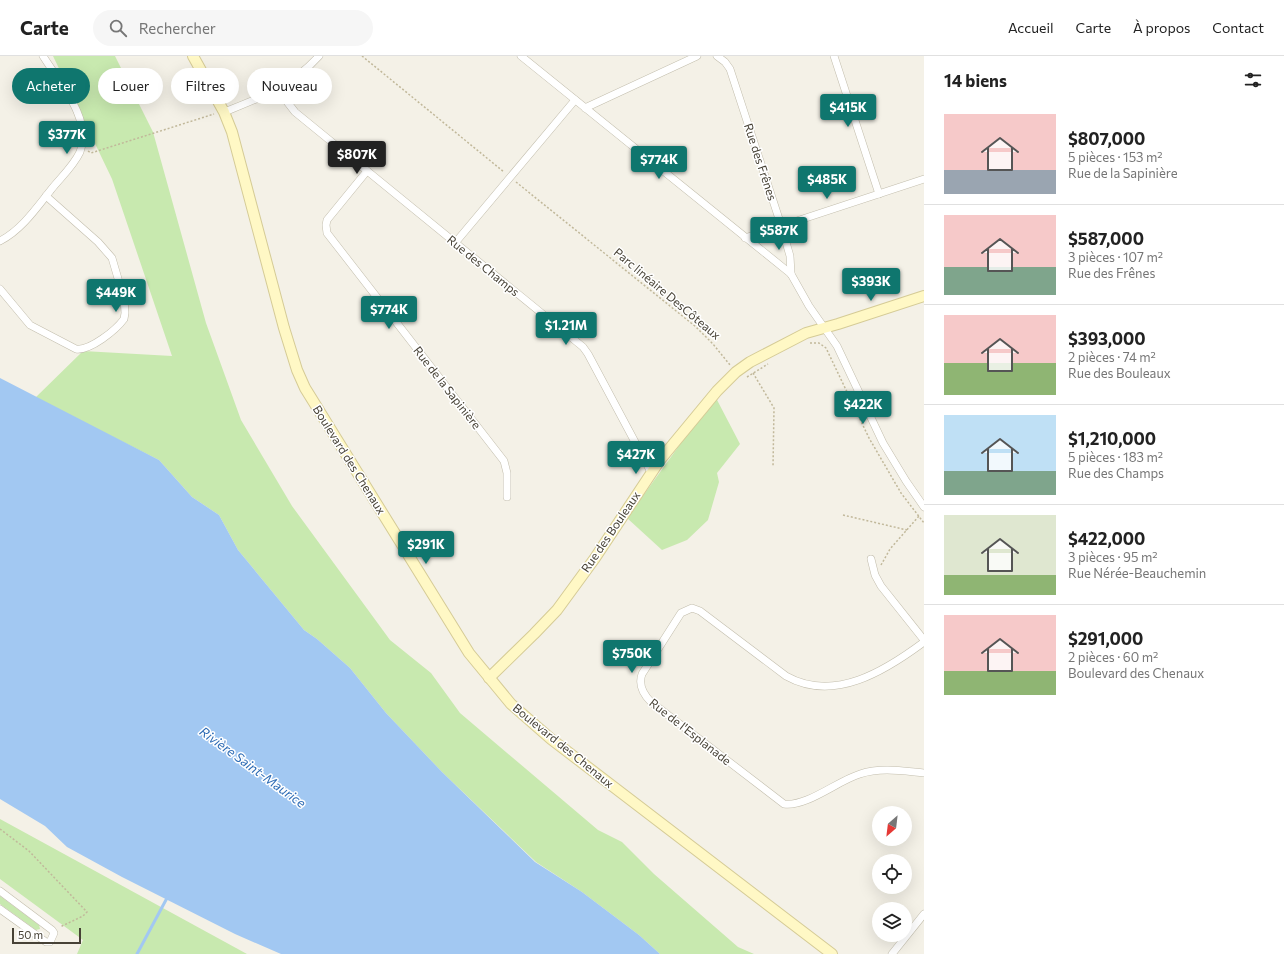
<!DOCTYPE html>
<html lang="fr">
<head>
<meta charset="utf-8">
<style>
	body { margin:0; font-family:Commissioner,sans-serif; background:#f6f6f6; color:#222; height:100vh; display:flex; flex-direction:column; font-size:15px; white-space:nowrap }
	* { box-sizing:border-box; margin:0 }
	p { font-size:13px; color:#767676 }
	.icon { flex:none; width:22px; height:22px; fill:none; stroke:currentColor; stroke-width:2; stroke-linecap:round; stroke-linejoin:round }
	.map { position:relative; flex:1; overflow:hidden }
	.details { display:flex; flex-direction:column; background:#fff; width:360px }
	.details>* { flex:none }
	.hud { position:absolute; left:12px; top:12px; width:380px; height:36px; display:flex; gap:8px }
	.needle { width:26px; rotate:208deg }
	.controls { position:absolute; left:872px; top:750px; display:grid; gap:8px }
	.controls a { display:grid; place-items:center; width:40px; height:40px; border-radius:50%; background:#fff; box-shadow:0 4px 16px #0002; font-size:20px }
	.scale { position:absolute; left:12px; bottom:10px; width:69px; box-sizing:border-box; padding-left:4px; border:2px solid #474236; border-top:0; font-size:11px; line-height:14px; white-space:nowrap; color:#474236; -webkit-text-stroke:3px #fff; paint-order:stroke }
	.price { position:absolute; translate:-50% -34px; padding:0 9px; border-radius:4px; background:#0f766e; color:#fff; font-size:13px; line-height:26px; filter:drop-shadow(0 1px 2px #0008) }
	.price::after { content:''; position:absolute; left:50%; top:24px; width:12px; height:9px; margin-left:-6px; background:inherit; clip-path:polygon(0 0,100% 0,50% 100%) }
	.price.selected { background:#222; color:#fff }
	ul { padding:0; list-style:none }
	li { display:flex; align-items:center; gap:12px; height:100px; padding:0 20px }
	li+li { border-top:1px solid #e0e0e0 }
	li span { display:grid; place-items:center; flex:none; width:112px; height:80px; border-radius:0px; color:#555 }
	li>.icon { margin-inline-start:auto }
	span .icon { width:48px; height:48px; fill:#fffc; stroke-width:1 }
	li b { font-size:17px }
	h2 { display:flex; justify-content:space-between; align-items:center; height:48px; padding:0 20px; font-size:17px }
	.tag { padding:0 14px; border-radius:18px; background:#fff; box-shadow:0 4px 16px #0002; font-size:14px; line-height:36px }
	.tag.selected { background:#0f766e; color:#fff }
	header { display:flex; align-items:center; gap:24px; box-sizing:border-box; height:56px; padding:0 20px; background:#fff; border-bottom:1px solid #e0e0e0 }
	header strong { font-size:19px }
	nav { display:flex; gap:22px; margin-inline-start:auto; font-size:14px }
	.search { width:280px; height:36px; background:#f6f6f6; display:flex; align-items:center; gap:10px; box-sizing:border-box; padding:0 14px; border-radius:22px; color:#767676; font-size:15px }
	main { display:flex; flex:1; min-height:0 }
	.map>svg:first-child { display:block }
</style>
</head>
<body>
<header>
<strong>Carte</strong>
<div class="search"><svg class="icon" aria-label="search" viewBox="0 0 24 24"><circle cx="10" cy="10" r="6"/><path d="M15 15l6 6"/></svg>Rechercher</div>
<nav><a>Accueil</a><a>Carte</a><a>À propos</a><a>Contact</a></nav>
</header>
<main>
<div class="map">
<svg width="924" height="898" viewBox="0 0 924 898">
	<rect width="100%" height="100%" fill="#f4f1e7"/>
	<!-- green -->
	<g fill="#c8e9af">
		<polygon points="53,0 115,0 153,76 206,267 241,364 292,450 390,584 431,617 460,657 598,774 622,786 654,818 738,891 754,898 660,898 639,879 582,836 536,806 442,716 386,657 350,612 317,583 304,574 238,494 219,459 192,441 159,404 35,342 83,295 172,300 112,123"/>
		<polygon points="716,342 740,388 717,417 719,426 708,464 687,484 662,494 627,462 694,369"/>
		<polygon points="0,763 247,898 77,898 83,884 0,823"/>
		<polygon points="0,840 39,869 40,873 36,874 0,848"/>
	</g>
	<!-- water -->
	<polygon fill="#a2c8f2" points="0,322 159,404 192,441 219,459 238,494 304,574 317,583 350,612 386,657 442,716 535,806 582,836 639,879 660,898 281,898 235,878 122,821 67,791 45,770 0,743"/>
	<g fill="none" stroke-linecap="round" stroke-linejoin="round">
		<!-- stream -->
		<polyline stroke="#a2c8f2" stroke-width="3" points="137,898 167,842"/>
		<!-- street casing -->
		<g stroke="#c2bdac" stroke-width="8">
			<g id="street">
				<polyline points="521,0 791,218 809,250 837,290 883,387 906,425 924,451"/>
				<polyline points="717,0 725,6 730,13 781,169 790,200 791,218"/>
				<polyline points="834,0 879,138"/>
				<polyline points="278,34 295,56 583,291 588,298 651,416"/>
				<polyline points="585,52 697,0"/>
				<path d="M224 56C262 41 291 31 319 0"/>
				<polyline points="367,115 327,164 326,169 327,177 504,405 507,417 507,441"/>
				<polyline points="745,182 924,123"/>
				<path d="M0 185C21 174 35 154 50 135 59 123 73 111 80 96 93 64 59 26 43 0"/>
				<polyline points="455,187 575,44"/>
				<path d="M0 233 30 269 76 293C90 295 116 274 124 263L125 257 124 243 112 202 98 186 46 140"/>
				<polyline points="871,503 875,519 881,530 924,584"/>
				<path d="M924 586C885 615 834 647 786 620L700 555 692 552 681 557 642 618C638 629 643 638 651 646L784 748C807 751 837 725 860 718 881 711 903 715 924 717"/>
				<polyline points="0,835 52,874 54,877 50,886 46,886 0,853"/>
				<polyline points="892,898 924,858"/>
			</g>
		</g>
		<!-- secondary casing -->
		<g stroke="#d5cb96" stroke-width="12">
			<g id="secondary">
				<polyline points="193,0 224,56 232,76 284,272 297,314 305,332 469,597 511,648 551,683 832,898"/>
				<polyline points="489,622 534,578 557,554 595,502 660,404 717,335 736,316 750,306 806,277 838,268 924,240"/>
			</g>
		</g>
		<!-- path -->
		<g stroke="#c1b89a" stroke-width="1.5" stroke-dasharray="2 2" stroke-linecap="butt">
			<polyline points="362,0 504,116"/>
			<polyline points="88,95 91,97 214,58"/>
			<polyline points="516,126 696,271 713,288 730,309"/>
			<polyline points="810,287 819,287 826,292 869,382 901,437 924,467"/>
			<polyline points="753,317 774,352 773,411"/>
			<polyline points="747,321 768,308"/>
			<polyline points="843,459 907,474"/>
			<polyline points="881,509 890,493 919,460"/>
			<polyline points="0,773 29,795 87,856 83,860 60,871"/>
		</g>
		<!-- street -->
		<use href="#street" stroke="#fff" stroke-width="7"/>
		<!-- secondary -->
		<use href="#secondary" stroke="#fff8c5" stroke-width="10"/>
	</g>
	<g text-anchor="middle" stroke-width="3" stroke-linejoin="round" paint-order="stroke">
		<!-- street labels -->
		<g font-size="12" fill="#474236" stroke="#fff">
			<text transform="translate(760 106) rotate(72)" y="4">Rue des Frênes</text>
			<text transform="translate(483 210) rotate(39)" y="4">Rue des Champs</text>
			<text transform="translate(667 238) rotate(40)" y="4">Parc linéaire DesCôteaux</text>
			<text transform="translate(447 332) rotate(52)" y="4">Rue de la Sapinière</text>
			<text transform="translate(349 404) rotate(58)" y="4">Boulevard des Chenaux</text>
			<text transform="translate(611 476) rotate(-56)" y="4">Rue des Bouleaux</text>
			<text transform="translate(690 676) rotate(38)" y="4">Rue de l'Esplanade</text>
			<text transform="translate(563 690) rotate(39)" y="4">Boulevard des Chenaux</text>
		</g>
		<!-- water labels -->
		<g font-size="13" font-style="italic" fill="#2c6bb5" stroke="#fff">
			<text transform="translate(253 711) rotate(36)" y="5">Rivière Saint-Maurice</text>
		</g>
	</g>
</svg>
<div class="controls">
<a><svg class="needle" viewBox="-14 -14 28 28"><path d="M0-13l5 13h-10z" fill="#e53935"/><path d="M0 13l5-13h-10z" fill="#767676"/></svg></a>
<a><svg class="icon" aria-label="locate" viewBox="0 0 24 24"><circle cx="12" cy="12" r="6"/><path d="M12 2v4M12 18v4M2 12h4M18 12h4"/></svg></a>
<a><svg class="icon" aria-label="layers" viewBox="0 0 24 24"><path d="M12 4l9 5-9 5-9-5zM3 14l9 5 9-5"/></svg></a>
</div>
<div class="scale">50 m</div>
<b class="price" style="left:848px;top:72px">$415K</b>
<b class="price" style="left:67px;top:99px">$377K</b>
<b class="price selected" style="left:357px;top:119px">$807K</b>
<b class="price" style="left:659px;top:124px">$774K</b>
<b class="price" style="left:827px;top:144px">$485K</b>
<b class="price" style="left:779px;top:195px">$587K</b>
<b class="price" style="left:871px;top:246px">$393K</b>
<b class="price" style="left:116px;top:257px">$449K</b>
<b class="price" style="left:389px;top:274px">$774K</b>
<b class="price" style="left:566px;top:290px">$1.21M</b>
<b class="price" style="left:863px;top:369px">$422K</b>
<b class="price" style="left:636px;top:419px">$427K</b>
<b class="price" style="left:426px;top:509px">$291K</b>
<b class="price" style="left:632px;top:618px">$750K</b>
<div class="hud">
<a class="tag selected">Acheter</a>
<a class="tag">Louer</a>
<a class="tag">Filtres</a>
<a class="tag">Nouveau</a>
</div>
</div>
<section class="details">
<h2>14 biens<svg class="icon" aria-label="filters" viewBox="0 0 24 24"><path d="M4 7h16M4 17h16"/><circle cx="9" cy="7" r="2"/><circle cx="15" cy="17" r="2"/></svg></h2>
<ul>
<li><span style="background:linear-gradient(#f6c9c9 70%,#9aa5b1 0)"><svg class="icon" aria-label="home" viewBox="0 0 24 24"><path d="M3 11l9-7 9 7M6 9v11h12V9"/></svg></span><div><b>$807,000</b><p>5 pièces · 153 m²</p><p>Rue de la Sapinière</p></div></li>
<li><span style="background:linear-gradient(#f6c9c9 65%,#7fa58c 0)"><svg class="icon" aria-label="home" viewBox="0 0 24 24"><path d="M3 11l9-7 9 7M6 9v11h12V9"/></svg></span><div><b>$587,000</b><p>3 pièces · 107 m²</p><p>Rue des Frênes</p></div></li>
<li><span style="background:linear-gradient(#f6c9c9 60%,#8fb573 0)"><svg class="icon" aria-label="home" viewBox="0 0 24 24"><path d="M3 11l9-7 9 7M6 9v11h12V9"/></svg></span><div><b>$393,000</b><p>2 pièces · 74 m²</p><p>Rue des Bouleaux</p></div></li>
<li><span style="background:linear-gradient(#bfe0f5 70%,#7fa58c 0)"><svg class="icon" aria-label="home" viewBox="0 0 24 24"><path d="M3 11l9-7 9 7M6 9v11h12V9"/></svg></span><div><b>$1,210,000</b><p>5 pièces · 183 m²</p><p>Rue des Champs</p></div></li>
<li><span style="background:linear-gradient(#dfe7d0 75%,#8fb573 0)"><svg class="icon" aria-label="home" viewBox="0 0 24 24"><path d="M3 11l9-7 9 7M6 9v11h12V9"/></svg></span><div><b>$422,000</b><p>3 pièces · 95 m²</p><p>Rue Nérée-Beauchemin</p></div></li>
<li><span style="background:linear-gradient(#f6c9c9 70%,#8fb573 0)"><svg class="icon" aria-label="home" viewBox="0 0 24 24"><path d="M3 11l9-7 9 7M6 9v11h12V9"/></svg></span><div><b>$291,000</b><p>2 pièces · 60 m²</p><p>Boulevard des Chenaux</p></div></li>
</ul>
</section>
</main>
</body>
</html>
